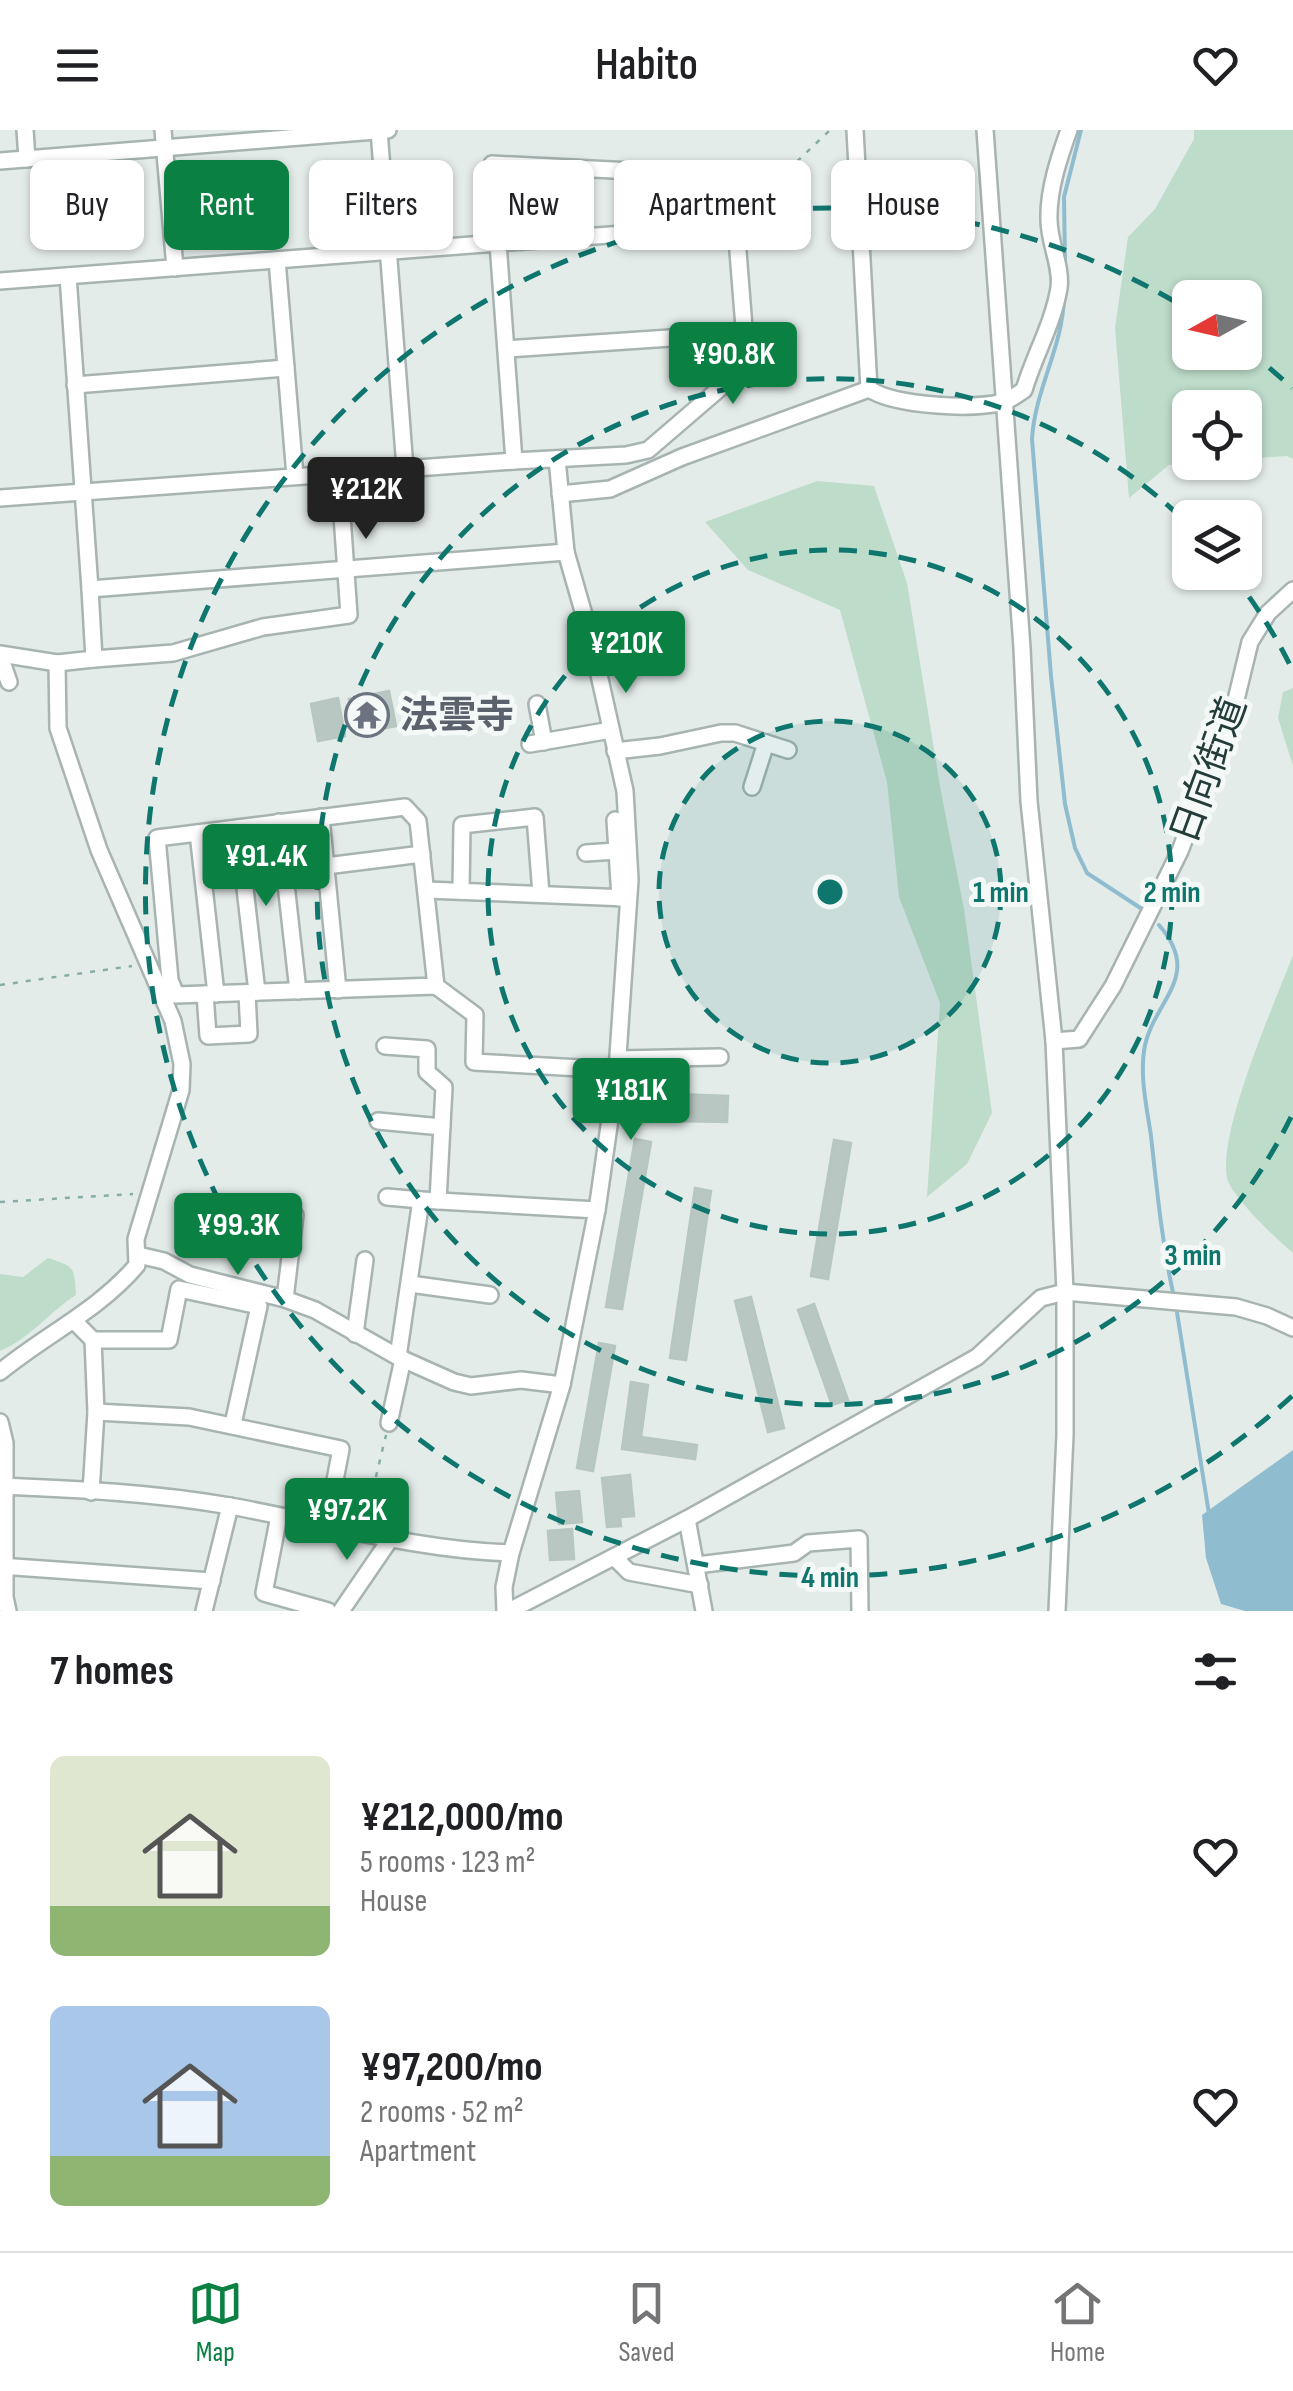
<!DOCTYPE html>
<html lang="en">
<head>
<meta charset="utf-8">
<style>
	body { margin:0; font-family:"Sofia Sans Condensed","Noto Sans JP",sans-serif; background:#f2f2f2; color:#202124; height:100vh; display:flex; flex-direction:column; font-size:38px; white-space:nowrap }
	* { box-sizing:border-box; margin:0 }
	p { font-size:32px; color:#757577 }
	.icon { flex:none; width:55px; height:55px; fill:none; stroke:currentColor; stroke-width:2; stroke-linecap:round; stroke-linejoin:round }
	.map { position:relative; height:1481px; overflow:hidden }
	.details { display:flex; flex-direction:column; background:#fff; flex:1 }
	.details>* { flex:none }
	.guide { position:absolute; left:30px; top:30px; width:1235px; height:90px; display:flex; gap:20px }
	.needle { width:65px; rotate:262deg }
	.controls { position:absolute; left:1172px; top:150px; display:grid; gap:20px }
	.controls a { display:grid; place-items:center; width:90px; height:90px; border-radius:15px; background:#fff; box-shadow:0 2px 8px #0004; font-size:50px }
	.price { position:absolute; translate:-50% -85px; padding:0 22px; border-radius:10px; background:#0b8043; color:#fff; font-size:32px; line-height:65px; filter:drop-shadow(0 2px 5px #0008) }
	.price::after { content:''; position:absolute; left:50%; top:60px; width:30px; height:22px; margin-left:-15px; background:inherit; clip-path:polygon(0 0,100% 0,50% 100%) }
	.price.selected { background:#222; color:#fff }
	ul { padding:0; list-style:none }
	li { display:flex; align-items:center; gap:30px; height:250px; padding:0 50px }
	li span { display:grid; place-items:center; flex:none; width:280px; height:200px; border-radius:15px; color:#555 }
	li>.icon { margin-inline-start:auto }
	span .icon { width:120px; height:120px; fill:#fffc; stroke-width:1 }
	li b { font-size:42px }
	h2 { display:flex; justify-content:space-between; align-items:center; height:120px; padding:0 50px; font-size:42px }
	.pill { padding:0 35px; border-radius:15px; background:#fff; box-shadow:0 2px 8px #0004; font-size:35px; line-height:90px }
	.pill.selected { background:#0b8043; color:#fff }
	header { display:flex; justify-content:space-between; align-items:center; height:130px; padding:0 50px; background:#fff; font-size:45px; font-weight:600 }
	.dock { display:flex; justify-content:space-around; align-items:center; height:140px; border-top:2px solid #e0e0e0; background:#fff; font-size:28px; color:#757577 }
	.dock a { display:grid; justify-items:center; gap:5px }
	.dock .selected { color:#0b8043 }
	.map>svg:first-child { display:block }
</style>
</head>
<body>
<header><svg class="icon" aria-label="menu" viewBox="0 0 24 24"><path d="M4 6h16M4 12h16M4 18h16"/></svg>Habito<svg class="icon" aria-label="heart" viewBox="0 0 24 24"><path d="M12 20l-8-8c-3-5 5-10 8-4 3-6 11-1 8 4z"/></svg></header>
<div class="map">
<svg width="1293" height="1481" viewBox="0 0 1293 1481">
	<rect width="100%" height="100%" fill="#e4ecea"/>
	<!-- green -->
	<g fill="#bedcca" fill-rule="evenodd">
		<path d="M1194 0H1293V329L1287 326 1245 329V278H1190V332L1198 333 1169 335 1129 368 1115 198 1128 107 1155 79 1194 9ZM1190 168H1245V222H1190Z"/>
		<polygon points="817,351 874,356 907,453 941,662 964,779 992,983 967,1034 927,1067 940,873 899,767 887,652 840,480 748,440 705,392"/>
		<polygon points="1293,558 1293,636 1278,588 1283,562"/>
		<path d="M1293 825V1123C1278 1111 1231 1066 1227 1048 1218 1000 1274 875 1293 825Z"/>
		<path d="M48 1128C75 1137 74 1136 76 1165 49 1182 30 1209 0 1221V1144L23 1147Z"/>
	</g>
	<!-- water -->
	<polygon fill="#8fbcce" points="1293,1320 1293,1481 1245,1481 1221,1474 1206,1428 1202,1385"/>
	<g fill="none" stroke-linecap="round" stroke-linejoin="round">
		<!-- stream -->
		<g stroke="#8fbcce" stroke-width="4">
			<polyline points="1065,133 1064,67 1081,0"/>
			<path d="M1064 167C1063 217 1035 259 1032 309L1051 546 1065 674 1075 718 1087 743 1145 781"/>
			<path d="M1159 795C1205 848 1151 871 1144 921 1140 948 1147 979 1151 1006 1157 1060 1162 1114 1174 1167"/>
			<polyline points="1176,1176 1209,1384"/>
		</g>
	</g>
	<!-- building -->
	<g fill="#b9c7c3" stroke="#b6c6c1" stroke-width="2.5">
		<polygon points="389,561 396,596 356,604 349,569"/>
		<polygon points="338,568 345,606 318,611 311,574"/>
		<polygon points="676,964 728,966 727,992 675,991"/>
		<polygon points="635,1009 651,1012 622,1179 606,1177"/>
		<polygon points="834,1010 851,1013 828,1149 811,1146"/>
		<polygon points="695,1058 711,1061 686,1230 670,1228"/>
		<polygon points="751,1167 784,1298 768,1302 735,1171"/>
		<polygon points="814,1174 848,1270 832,1275 798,1180"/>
		<polygon points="599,1213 615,1216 593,1341 577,1338"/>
		<polygon points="631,1252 648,1255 641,1307 697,1315 695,1329 622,1319"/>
		<polygon points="630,1345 634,1386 620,1387 621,1396 607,1397 602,1348"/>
		<polygon points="579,1361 582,1392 559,1394 556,1363"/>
		<polygon points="572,1399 574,1429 550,1430 548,1401"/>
	</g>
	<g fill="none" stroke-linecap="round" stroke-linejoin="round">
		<!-- minor casing -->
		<g stroke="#a7b4b2" stroke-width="20">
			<g id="minor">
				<polyline points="25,0 27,29"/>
				<polyline points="163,0 175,138"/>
				<polyline points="379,0 405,338"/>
				<polyline points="855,0 869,259"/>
				<polyline points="985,0 1022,518 1029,671 1054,911 1065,1162 1065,1305 1057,1481"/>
				<polyline points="0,31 388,0"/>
				<polyline points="277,130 295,346"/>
				<polyline points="68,146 90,459 566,422"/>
				<polyline points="0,151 498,113 492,34 732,46 747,235 648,320 626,325 514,331 498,113 736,96"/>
				<polyline points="506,219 745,203"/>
				<polyline points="75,255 286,238"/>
				<path d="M560 364 610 359 682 327 869 259C895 276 972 280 1003 272 1010 270 1018 264 1024 260 1034 226 1053 194 1059 158 1062 136 1049 113 1049 90 1048 60 1059 28 1069 0"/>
				<polyline points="0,368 514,331"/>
				<polyline points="0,524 57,533 94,529 90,459"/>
				<polyline points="0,526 9,552"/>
				<polyline points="94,529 173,523 263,497 349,485 339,343"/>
				<polyline points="537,574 544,612"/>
				<polyline points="530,614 611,600"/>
				<polyline points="615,621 660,616 721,603 735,603 788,620"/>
				<polyline points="752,657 766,613"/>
				<polyline points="321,687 338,860"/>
				<polyline points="615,690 620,768"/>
				<polyline points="279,692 298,861"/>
				<polyline points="238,698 257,862"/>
				<polyline points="198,703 216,864"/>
				<polyline points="586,723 617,721"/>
				<polyline points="326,736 422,724"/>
				<polyline points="426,760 627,768"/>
				<polyline points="461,761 462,695 535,687 541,764"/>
				<polyline points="436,856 418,691 405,677 157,708 170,850 176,865 436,856 475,885 474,932 617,940"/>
				<polyline points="205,864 208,906 249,904 247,863"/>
				<polyline points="1054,911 1079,909 1113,856 1180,721 1235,574 1250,512 1268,483 1293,460"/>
				<polyline points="385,916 427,919 427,942 444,957 438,1071"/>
				<polyline points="618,929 720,927"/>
				<polyline points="378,991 442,997"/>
				<polyline points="387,1067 421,1070"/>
				<polyline points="246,1078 295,1085 285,1169"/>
				<polyline points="138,1125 164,1131 190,1145 285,1169 315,1180 398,1227 454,1252 471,1256 521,1250 562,1255"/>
				<polyline points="410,1154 490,1165"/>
				<polyline points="74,1191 93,1210 96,1282 91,1362"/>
				<polyline points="355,1204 365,1130"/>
				<polyline points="93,1210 169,1210 179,1159 259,1176 233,1294"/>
				<polyline points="398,1227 421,1070 597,1080"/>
				<path d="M0 1242C45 1205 99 1180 137 1135L136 1109 181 960 182 934 173 891 99 720 58 598 57 533"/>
				<polyline points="96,1282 189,1287 341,1319 326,1397"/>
				<polyline points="0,1292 5,1313 5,1467 8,1481"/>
				<polyline points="389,1293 403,1229"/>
				<path d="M0 1356C76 1359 155 1363 230 1376 325 1393 415 1420 511 1423"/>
				<polyline points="279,1386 264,1463 328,1481"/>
				<polyline points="687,1389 704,1481"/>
				<polyline points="614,1427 629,1442 700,1455"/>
				<polyline points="697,1435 794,1423 808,1413 859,1409 860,1481"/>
				<polyline points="0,1436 212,1451"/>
				<polyline points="204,1481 230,1376"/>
				<polyline points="341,1481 389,1411"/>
				<polyline points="505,1481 504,1457 511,1423 562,1255 597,1080 617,940 630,750 625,661 591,509 566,422 557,329"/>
				<polyline points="509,1481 687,1389 977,1227 1041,1168 1065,1162 1236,1177 1267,1186 1293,1198"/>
			</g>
		</g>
		<!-- path -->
		<g stroke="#86aea7" stroke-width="2.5" stroke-dasharray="5 8" stroke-linecap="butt">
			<polyline points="749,44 787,41 830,0"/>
			<polyline points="0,855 132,836"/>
			<polyline points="0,1072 133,1064"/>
			<polyline points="350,1358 372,1363 386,1305"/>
		</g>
		<!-- minor -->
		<use href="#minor" stroke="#fff" stroke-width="15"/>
	</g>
	<!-- distance rings -->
	<circle cx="830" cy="762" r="171" fill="#0f766e" fill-opacity=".12"/>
	<g fill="none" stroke="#0f766e" stroke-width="5" stroke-dasharray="18 12">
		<circle cx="830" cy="762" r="171"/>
		<circle cx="830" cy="762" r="342"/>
		<path d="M1291 987A513 513 0 1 1 1190 396M1231 443A513 513 0 0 1 1291 537"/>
		<path d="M1292 1266A684 684 0 1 1 1187 179M1246 219A684 684 0 0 1 1292 258"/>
	</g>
	<!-- icons -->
	<defs>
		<g id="temple-ring" transform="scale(2.25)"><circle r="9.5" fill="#f4f9f7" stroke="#6b7280" stroke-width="1.5"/><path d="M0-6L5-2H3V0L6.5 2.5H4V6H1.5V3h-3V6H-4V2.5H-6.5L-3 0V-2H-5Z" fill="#6b7280"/></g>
	</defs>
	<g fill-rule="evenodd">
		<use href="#temple-ring" x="367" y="585"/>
	</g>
	<g text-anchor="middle" stroke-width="10" stroke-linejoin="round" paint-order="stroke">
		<!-- worship labels -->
		<g font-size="38" font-weight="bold" fill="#5b616d" stroke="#f4f9f7" text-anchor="start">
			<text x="400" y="598">法雲寺</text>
		</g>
		<!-- street labels -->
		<g font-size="38" fill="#243d3a" stroke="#f4f9f7">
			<text transform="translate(1208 640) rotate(-70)" y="13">日向街道</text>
		</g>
	</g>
	<circle cx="830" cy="762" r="15" fill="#0f766e" stroke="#f4f9f7" stroke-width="5"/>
	<g font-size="30" text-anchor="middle" font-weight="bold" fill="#0f766e" stroke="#f4f9f7" stroke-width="10" stroke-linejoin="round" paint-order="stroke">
		<text x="1001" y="772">1 min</text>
		<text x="1172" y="772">2 min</text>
		<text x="1193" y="1135">3 min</text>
		<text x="830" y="1457">4 min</text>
	</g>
</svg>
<div class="controls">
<a><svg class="needle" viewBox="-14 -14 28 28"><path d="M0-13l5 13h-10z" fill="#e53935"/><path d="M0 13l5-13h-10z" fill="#757577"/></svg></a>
<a><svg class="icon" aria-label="locate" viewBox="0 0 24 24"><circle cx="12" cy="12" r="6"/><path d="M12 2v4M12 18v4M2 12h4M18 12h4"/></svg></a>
<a><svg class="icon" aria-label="layers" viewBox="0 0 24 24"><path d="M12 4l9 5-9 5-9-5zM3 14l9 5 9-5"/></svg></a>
</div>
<b class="price" style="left:733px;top:277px">¥90.8K</b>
<b class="price selected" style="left:366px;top:412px">¥212K</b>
<b class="price" style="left:626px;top:566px">¥210K</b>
<b class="price" style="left:266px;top:779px">¥91.4K</b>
<b class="price" style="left:631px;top:1013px">¥181K</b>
<b class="price" style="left:238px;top:1148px">¥99.3K</b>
<b class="price" style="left:347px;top:1433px">¥97.2K</b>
<div class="guide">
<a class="pill">Buy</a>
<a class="pill selected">Rent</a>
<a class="pill">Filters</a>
<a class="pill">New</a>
<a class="pill">Apartment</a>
<a class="pill">House</a>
</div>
</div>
<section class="details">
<h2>7 homes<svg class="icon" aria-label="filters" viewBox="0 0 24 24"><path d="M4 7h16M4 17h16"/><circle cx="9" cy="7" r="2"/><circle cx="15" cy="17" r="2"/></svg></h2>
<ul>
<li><span style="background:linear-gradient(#dfe7d0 75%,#8fb573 0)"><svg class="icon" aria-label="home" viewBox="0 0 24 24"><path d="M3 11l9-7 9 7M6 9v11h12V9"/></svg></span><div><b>¥212,000/mo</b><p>5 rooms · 123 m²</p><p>House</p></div><svg class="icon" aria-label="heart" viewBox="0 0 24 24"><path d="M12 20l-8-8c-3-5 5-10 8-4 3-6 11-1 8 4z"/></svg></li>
<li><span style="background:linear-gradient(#a9c7e8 75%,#8fb573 0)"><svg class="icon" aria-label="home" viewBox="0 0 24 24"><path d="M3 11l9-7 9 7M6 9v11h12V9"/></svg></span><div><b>¥97,200/mo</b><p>2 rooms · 52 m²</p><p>Apartment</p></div><svg class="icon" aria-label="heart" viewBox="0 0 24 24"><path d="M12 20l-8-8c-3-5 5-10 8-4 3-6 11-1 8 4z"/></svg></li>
</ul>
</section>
<nav class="dock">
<a class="selected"><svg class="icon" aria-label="map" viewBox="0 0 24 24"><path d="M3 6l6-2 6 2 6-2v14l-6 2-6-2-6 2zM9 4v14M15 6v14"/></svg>Map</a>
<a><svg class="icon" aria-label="saved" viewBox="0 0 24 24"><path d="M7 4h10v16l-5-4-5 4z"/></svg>Saved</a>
<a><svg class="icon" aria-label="home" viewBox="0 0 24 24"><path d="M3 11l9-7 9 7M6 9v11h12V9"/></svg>Home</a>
</nav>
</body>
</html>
